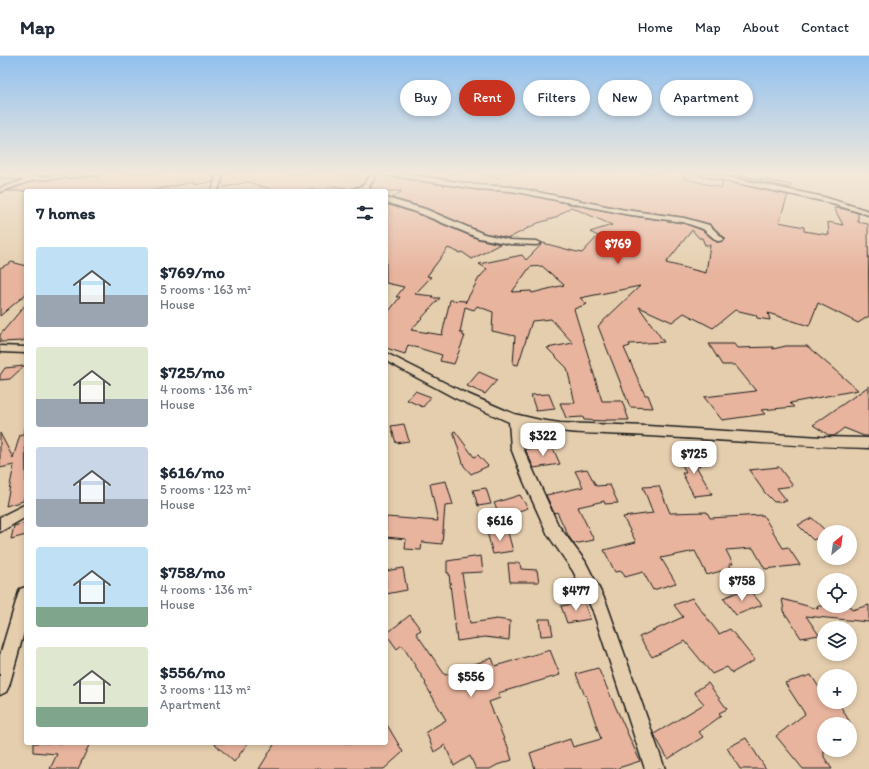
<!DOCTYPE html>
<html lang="en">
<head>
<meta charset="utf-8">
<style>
	body { margin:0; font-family:Itim,sans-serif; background:#f2f2f3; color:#1f2937; height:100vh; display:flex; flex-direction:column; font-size:15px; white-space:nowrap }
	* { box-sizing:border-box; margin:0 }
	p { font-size:13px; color:#747a83 }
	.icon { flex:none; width:22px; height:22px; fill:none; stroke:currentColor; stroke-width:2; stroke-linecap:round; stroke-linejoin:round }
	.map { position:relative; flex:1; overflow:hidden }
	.drawer { position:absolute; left:24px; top:133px; width:364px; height:556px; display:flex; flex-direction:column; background:#fff; border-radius:4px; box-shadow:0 2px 6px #0003 }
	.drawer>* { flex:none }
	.top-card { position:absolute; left:400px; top:24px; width:380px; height:36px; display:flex; gap:8px }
	.needle { width:26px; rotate:29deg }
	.fabs { position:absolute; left:817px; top:469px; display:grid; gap:8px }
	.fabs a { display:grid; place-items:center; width:40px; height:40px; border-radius:50%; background:#fff; box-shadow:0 2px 6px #0003; font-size:20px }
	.price { position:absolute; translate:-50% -34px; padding:0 9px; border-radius:8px; background:#fff; color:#222; font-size:13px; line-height:26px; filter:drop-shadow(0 1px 2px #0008) }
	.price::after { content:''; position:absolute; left:50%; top:24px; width:12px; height:9px; margin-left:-6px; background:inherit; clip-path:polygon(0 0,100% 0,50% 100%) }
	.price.active { background:#c8321e; color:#fff }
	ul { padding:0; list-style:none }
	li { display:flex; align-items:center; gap:12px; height:100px; padding:0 12px }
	li span { display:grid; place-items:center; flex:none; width:112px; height:80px; border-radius:4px; color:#555 }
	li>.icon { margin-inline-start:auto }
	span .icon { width:48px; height:48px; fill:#fffc; stroke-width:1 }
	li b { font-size:17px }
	h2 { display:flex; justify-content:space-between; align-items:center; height:48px; padding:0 12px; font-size:17px }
	.pill { padding:0 14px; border-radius:18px; background:#fff; box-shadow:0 2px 6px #0003; font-size:14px; line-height:36px }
	.pill.active { background:#c8321e; color:#fff }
	header { display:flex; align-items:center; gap:24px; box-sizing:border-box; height:56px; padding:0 20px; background:#fff; border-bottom:1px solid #e0e1e3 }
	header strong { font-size:19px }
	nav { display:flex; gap:22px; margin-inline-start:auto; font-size:14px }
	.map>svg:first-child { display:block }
</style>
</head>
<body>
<header>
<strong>Map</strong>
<nav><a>Home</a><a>Map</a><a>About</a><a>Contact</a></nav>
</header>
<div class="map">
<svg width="869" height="713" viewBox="0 0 869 713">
	<rect width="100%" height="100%" fill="#e5ceae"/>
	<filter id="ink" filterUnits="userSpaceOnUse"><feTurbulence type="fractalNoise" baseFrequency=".025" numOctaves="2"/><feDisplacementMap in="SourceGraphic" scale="8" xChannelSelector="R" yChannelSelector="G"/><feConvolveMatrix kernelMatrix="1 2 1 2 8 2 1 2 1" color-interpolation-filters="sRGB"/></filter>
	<g filter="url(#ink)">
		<!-- building -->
		<g fill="#e8b49e" stroke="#1c1c1c" fill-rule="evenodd">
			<polygon points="102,117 215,117 213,126 194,129 194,126 150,135 7,135 33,125 98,120"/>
			<polygon points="224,117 334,117 352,121 358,117 370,117 363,128 350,133 333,130 325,135 307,133 301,135 294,134 276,135 248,126 225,131 222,127"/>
			<path d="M379 117H383L387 120 476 134 512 136 625 159 683 167 702 174 717 186 725 184V182L710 168 684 161 625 153 512 130 476 128 408 117H476L499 122 500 117H690L683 122 722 132V125L788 139 779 166 804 171V175L829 179 828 166 843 169 834 152 844 153 858 157V166L868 168 869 260 858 267 818 247 809 270 768 257 770 264 757 262 756 259 735 254 713 272 684 257 672 266 639 251 664 286 629 288 630 290 624 292 645 339H648L653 352 630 351 598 270 640 230 580 242 587 248 574 253 602 345H622L629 364H606V365L584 364 583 361 566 362 560 347H575L567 312 547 292 573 287 551 263 532 265 518 309 513 308 515 280 492 275 493 256 477 250 474 254 465 251 460 277H463V280H465L454 308 440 305 442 299 408 289 405 298 386 292V259L400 241H396L404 231 386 227V148L418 158 478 183 500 188 472 203 462 196 460 197 448 192 427 220 431 221 415 238 433 240 432 242H440L411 274 442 279 450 244 466 245 465 247 479 222 487 213 479 208 522 199 526 204 543 187 577 196 582 197 598 180 590 176 612 169 571 151 555 162 538 167 509 182 484 177 426 152 392 142 402 135H371V130ZM692 174 699 182H702L705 189H710L706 217 666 207ZM542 210 564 229 532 237 531 235 512 236 530 211Z"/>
			<polygon points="721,117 737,117 738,119 791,129 790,132"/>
			<polygon points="12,206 26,210 26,238 0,260 0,212"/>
			<polygon points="26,248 26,281 23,285 0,286 0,279"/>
			<polygon points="709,288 734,288 737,292 773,291 773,293 786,290 807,290 858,334 790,347 794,351 761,354 765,358 722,364 704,341 756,335 735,309 722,309"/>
			<polygon points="24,310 10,323 0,324 0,319 5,312"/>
			<polygon points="479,316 497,324 485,338 467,330"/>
			<polygon points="869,330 869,380 864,380 844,372 834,380 830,380 813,369"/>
			<polygon points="415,335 431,341 423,351 407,344"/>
			<polygon points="549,338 555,353 536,355 531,339"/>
			<polygon points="404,368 409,385 396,387 391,370"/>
			<polygon points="25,372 26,434 23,445 6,450 14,409 0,412 0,377 13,402 20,379 22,380"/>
			<polygon points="455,375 474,401 478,399 488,410 471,418 464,410 453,376"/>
			<polygon points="552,390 560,408 534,412 525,393"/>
			<polygon points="677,397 694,397 700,410 696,410 712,438 694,440 682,417 686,417"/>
			<polygon points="779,411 793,430 777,432 787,445 774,446 765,437 749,414"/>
			<polygon points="587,413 596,430 610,429 618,447 605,448 604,445 578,451 594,484 574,488 569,481 557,456 554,457 546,439 583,431 575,415"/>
			<polygon points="446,425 453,449 445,450 442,488 422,486 421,494 405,493 406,483 386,481 386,461 438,465 430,428"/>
			<polygon points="659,430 670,457 707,456 710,462 763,459 783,492 788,491 800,509 765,513 753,492 726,494 733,508 729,508 731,512 707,519 695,495 661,502 676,527 653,534 643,516 625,521 622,515 615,516 604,494 636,486 623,461 653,457 643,431"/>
			<polygon points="486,432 491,448 478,450 473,434"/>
			<polygon points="520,439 528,452 501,461 494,447"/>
			<polygon points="812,462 827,476 824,476 824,479 813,484 798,469"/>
			<polygon points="26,467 26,479 11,483 14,470"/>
			<polygon points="507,473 513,495 493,498 487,476"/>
			<polygon points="481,500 483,516 462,517 470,567 497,563 510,565 509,584 485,581 457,585 450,528 452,527 450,527 449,517 447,517 447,505"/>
			<polygon points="508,507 520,507 521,513 537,514 539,526 510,526"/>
			<polygon points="403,512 407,534 386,538 386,515"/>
			<polygon points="748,532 762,549 736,559 723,542"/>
			<polygon points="692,542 719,578 730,573 755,604 732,617 727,611 712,618 685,585 652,601 639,581 683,561 674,549"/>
			<polygon points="782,543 818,553 817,550 850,550 852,554 869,549 869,566 806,560 819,579 801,582 787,560 785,560"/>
			<polygon points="584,546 590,563 567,567 561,550"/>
			<polygon points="410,559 421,574 416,577 445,619 469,612 469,610 492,602 495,610 550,594 560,619 498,637 500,642 489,646 506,688 507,688 512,704 497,709 490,713 476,713 470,700 454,710 445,689 434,696 426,676 446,664 425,628 426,627 402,589 397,593 386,578"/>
			<polygon points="539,563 550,563 553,579 541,580"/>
			<polygon points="598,612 640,705 615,713 535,713 530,697 570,683 573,691 601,683 586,639 585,640 576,618"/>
			<polygon points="811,619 824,639 824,646 838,646 851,668 824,668 824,701 832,713 803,713 776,680 805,658 785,627"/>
			<polygon points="708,627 727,653 719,657 721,660 699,676 703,681 668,703 654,678 704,648 694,636"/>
			<polygon points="386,667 403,696 384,713 259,713 275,687 386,687"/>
			<polygon points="746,682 766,713 740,713 727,692"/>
			<polygon points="33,687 90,687 78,713 50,713 57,698 33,696"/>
			<polygon points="214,687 248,687 234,706"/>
		</g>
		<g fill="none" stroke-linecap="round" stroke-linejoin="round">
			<!-- street casing -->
			<g stroke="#1c1c1c" stroke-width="3">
				<g id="street">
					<polygon points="0,117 38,121 79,117 101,117 98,119 33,124 0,136 0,132 25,124 0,121"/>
					<polygon points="217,117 223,117 218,135 212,135"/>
					<polygon points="372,117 378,117 369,130 370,135 364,135 363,133 350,135 364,129"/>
					<polygon points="384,117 399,117 476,129 512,131 625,154 684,162 709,169 724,183 720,185 717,185 703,173 683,166 625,158 512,135 476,133 387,119"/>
					<polygon points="697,117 709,117 824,141 869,155 869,159 822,145 700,119"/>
					<polygon points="386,142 425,153 484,178 510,184 537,185 541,187 537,189 510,188 479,182 419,157 386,146"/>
					<polygon points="0,290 26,291 26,297 0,296"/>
					<path d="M386 297 463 336 514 358 540 364 560 367 647 370 821 381 869 382V392C795 390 722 384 648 380 605 377 563 379 522 369L523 392 558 469 585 505 606 546 665 713H645L593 555 573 515 548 479 524 426 511 392 509 366 455 342 386 305Z"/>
					<polygon points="26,448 26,461 0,476 0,461"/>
					<polygon points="26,531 26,569 9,630 6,636 0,639 0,599 18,539 20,533"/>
				</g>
			</g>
			<!-- street -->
			<use href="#street" fill="#e5ceae" fill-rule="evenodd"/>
		</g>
	</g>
	<!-- sky -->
	<linearGradient id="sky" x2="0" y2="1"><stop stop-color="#91c1ef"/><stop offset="0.54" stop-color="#f3e9db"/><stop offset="1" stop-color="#f3e9db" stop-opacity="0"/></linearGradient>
	<rect width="869" height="217" fill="url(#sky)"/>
</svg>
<div class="fabs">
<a><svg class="needle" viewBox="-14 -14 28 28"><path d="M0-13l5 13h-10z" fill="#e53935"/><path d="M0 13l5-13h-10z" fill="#747a83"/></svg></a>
<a><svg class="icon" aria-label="locate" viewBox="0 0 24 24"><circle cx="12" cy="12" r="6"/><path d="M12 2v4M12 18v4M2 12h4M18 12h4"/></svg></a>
<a><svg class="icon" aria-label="layers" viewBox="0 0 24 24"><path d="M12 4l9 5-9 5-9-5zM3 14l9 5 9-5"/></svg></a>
<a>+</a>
<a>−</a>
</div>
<b class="price active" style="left:618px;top:209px">$769</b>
<b class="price" style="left:543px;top:401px">$322</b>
<b class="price" style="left:694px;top:419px">$725</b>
<b class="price" style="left:500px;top:486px">$616</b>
<b class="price" style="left:742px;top:546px">$758</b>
<b class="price" style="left:576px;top:556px">$477</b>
<b class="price" style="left:471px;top:642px">$556</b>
<div class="top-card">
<a class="pill">Buy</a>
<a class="pill active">Rent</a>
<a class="pill">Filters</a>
<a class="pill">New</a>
<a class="pill">Apartment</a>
</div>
<section class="drawer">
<h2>7 homes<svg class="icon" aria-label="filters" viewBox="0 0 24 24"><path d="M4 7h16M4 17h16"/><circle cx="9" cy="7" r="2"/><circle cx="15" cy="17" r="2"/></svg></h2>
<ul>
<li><span style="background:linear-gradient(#bfe0f5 60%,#9aa5b1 0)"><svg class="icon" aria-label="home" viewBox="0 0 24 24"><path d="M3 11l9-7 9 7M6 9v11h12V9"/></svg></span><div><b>$769/mo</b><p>5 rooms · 163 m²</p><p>House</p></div></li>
<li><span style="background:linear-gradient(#dfe7d0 65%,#9aa5b1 0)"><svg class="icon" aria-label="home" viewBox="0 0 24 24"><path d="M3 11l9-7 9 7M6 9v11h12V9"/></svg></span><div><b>$725/mo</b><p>4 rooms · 136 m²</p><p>House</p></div></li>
<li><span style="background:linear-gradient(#c9d6e8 65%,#9aa5b1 0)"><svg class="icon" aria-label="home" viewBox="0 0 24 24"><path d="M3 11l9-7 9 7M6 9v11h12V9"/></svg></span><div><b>$616/mo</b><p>5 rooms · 123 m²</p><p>House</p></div></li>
<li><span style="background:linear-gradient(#bfe0f5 75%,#7fa58c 0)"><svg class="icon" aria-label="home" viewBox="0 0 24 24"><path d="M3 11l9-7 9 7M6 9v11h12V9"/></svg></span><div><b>$758/mo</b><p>4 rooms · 136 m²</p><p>House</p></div></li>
<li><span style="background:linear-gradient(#dfe7d0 75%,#7fa58c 0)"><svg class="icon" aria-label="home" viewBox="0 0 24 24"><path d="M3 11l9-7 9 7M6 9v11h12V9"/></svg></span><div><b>$556/mo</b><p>3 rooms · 113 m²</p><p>Apartment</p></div></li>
</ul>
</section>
</div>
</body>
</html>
